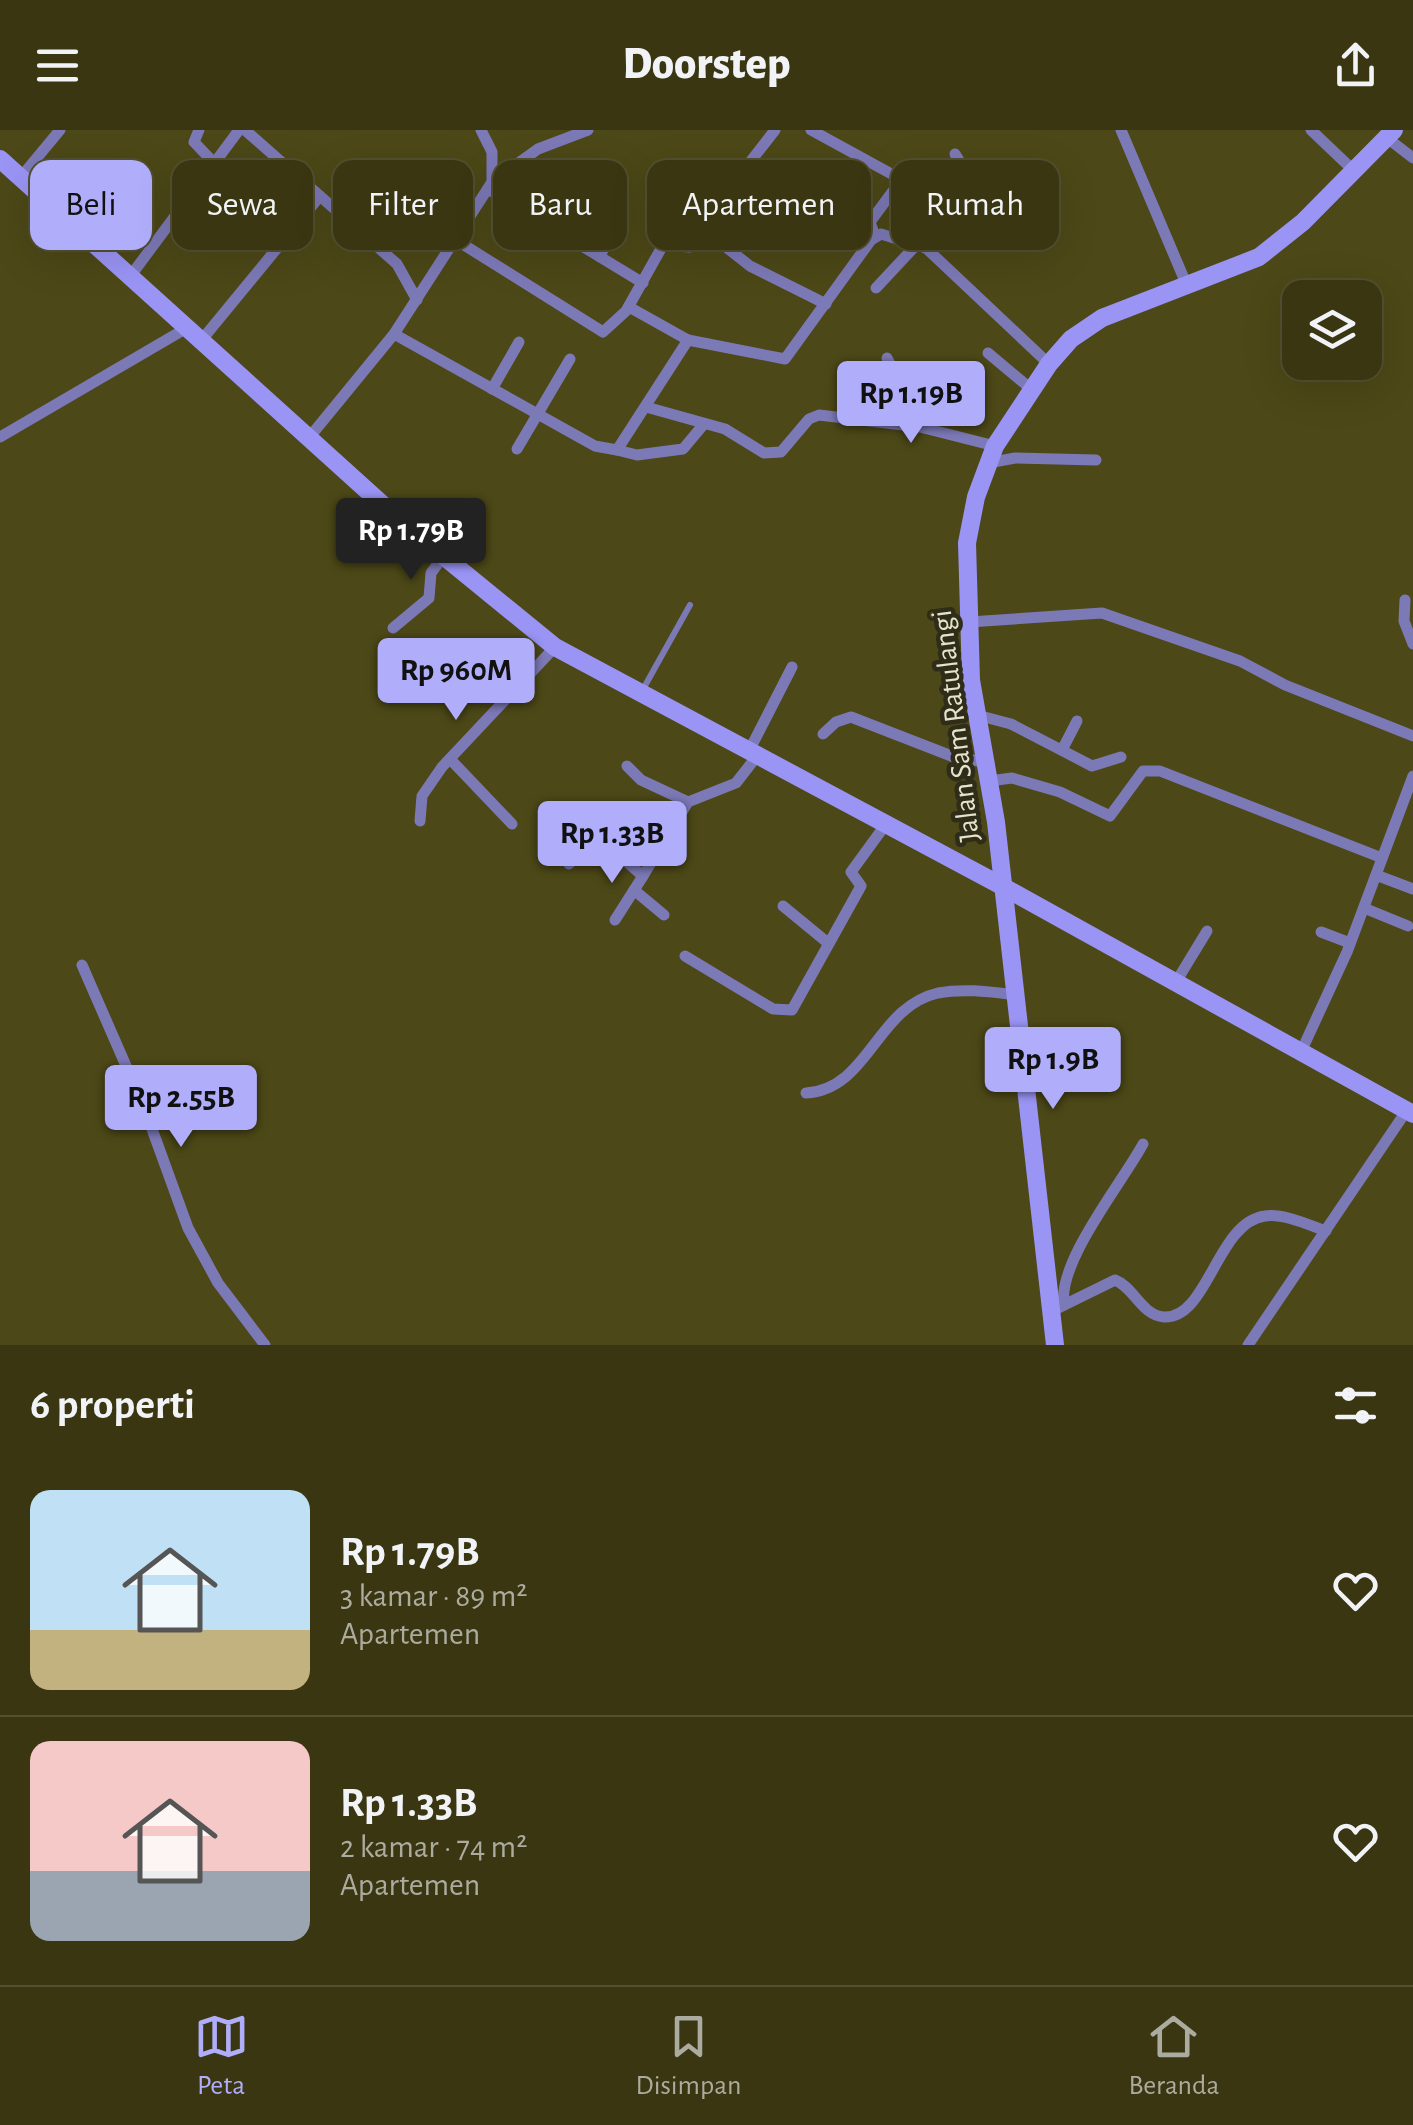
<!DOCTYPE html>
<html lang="id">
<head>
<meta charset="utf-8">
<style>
	body { margin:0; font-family:"Alegreya Sans",sans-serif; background:#403e1a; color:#f1f3f6; height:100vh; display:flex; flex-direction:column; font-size:38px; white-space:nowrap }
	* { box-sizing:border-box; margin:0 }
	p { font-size:32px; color:#abab9f }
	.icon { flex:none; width:55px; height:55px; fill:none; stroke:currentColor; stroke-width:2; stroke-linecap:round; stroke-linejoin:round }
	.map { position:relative; height:1215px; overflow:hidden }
	.sheet { display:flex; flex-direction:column; background:#393611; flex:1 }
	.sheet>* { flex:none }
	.hud { position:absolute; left:30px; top:30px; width:1355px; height:90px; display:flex; gap:20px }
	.buttons { position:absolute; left:1282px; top:150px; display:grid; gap:20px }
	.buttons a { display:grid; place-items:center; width:100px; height:100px; border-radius:20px; background:#393611; box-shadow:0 10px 40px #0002,0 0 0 2px #535031; font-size:50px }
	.price { position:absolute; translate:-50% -85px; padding:0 22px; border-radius:10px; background:#b0aefa; color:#111; font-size:32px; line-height:65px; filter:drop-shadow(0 2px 5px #0008) }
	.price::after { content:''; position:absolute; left:50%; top:60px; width:30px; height:22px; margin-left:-15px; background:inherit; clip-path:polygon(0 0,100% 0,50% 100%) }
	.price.selected { background:#222; color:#fff }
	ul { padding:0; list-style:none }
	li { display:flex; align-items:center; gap:30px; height:250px; padding:0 30px }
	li+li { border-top:2px solid #535031 }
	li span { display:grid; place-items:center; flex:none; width:280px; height:200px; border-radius:20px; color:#555 }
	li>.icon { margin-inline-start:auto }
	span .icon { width:120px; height:120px; fill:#fffc; stroke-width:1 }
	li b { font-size:42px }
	h2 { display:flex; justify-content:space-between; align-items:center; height:120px; padding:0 30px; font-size:42px }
	.tag { padding:0 35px; border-radius:20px; background:#393611; box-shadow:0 10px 40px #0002,0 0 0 2px #535031; font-size:35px; line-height:90px }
	.tag.selected { background:#b0aefa; color:#111 }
	header { display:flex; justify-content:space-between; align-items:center; height:130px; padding:0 30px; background:#393611; font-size:45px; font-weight:800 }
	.tabs { display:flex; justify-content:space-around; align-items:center; height:140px; border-top:2px solid #535031; background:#393611; font-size:28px; color:#abab9f }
	.tabs a { display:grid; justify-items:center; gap:5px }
	.tabs .selected { color:#b0aefa }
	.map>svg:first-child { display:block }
</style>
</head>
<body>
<header><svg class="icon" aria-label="menu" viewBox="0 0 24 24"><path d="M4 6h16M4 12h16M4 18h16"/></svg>Doorstep<svg class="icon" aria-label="share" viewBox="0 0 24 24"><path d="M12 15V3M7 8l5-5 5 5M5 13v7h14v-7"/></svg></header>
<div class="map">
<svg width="1413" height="1215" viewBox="0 0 1413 1215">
	<rect width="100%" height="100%" fill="#4c4817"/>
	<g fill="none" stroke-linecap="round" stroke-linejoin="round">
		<!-- lane -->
		<polyline stroke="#7c79b7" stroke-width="6" points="642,561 690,475"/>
		<!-- street -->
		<g stroke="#7c79b7" stroke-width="11">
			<polyline points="199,0 194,12 216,35"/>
			<polyline points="245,0 397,134 417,170"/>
			<polyline points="811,0 897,47 896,57 870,92 875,106"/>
			<polyline points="1121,0 1188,158"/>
			<polyline points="1311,0 1352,39"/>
			<polyline points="1387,8 1413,28"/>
			<polyline points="744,42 795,74"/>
			<polyline points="21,47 60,0"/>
			<polyline points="492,52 538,19 588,0"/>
			<polyline points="488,59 643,153"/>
			<polyline points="707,102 750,136 826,174"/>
			<polyline points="456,110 603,202 626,181 663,115 690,117 707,102 719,72 775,0"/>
			<polyline points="663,115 683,50"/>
			<path d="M926 118C948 90 980 60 955 24"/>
			<polyline points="600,127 614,93 615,75"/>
			<polyline points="129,148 239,0"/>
			<polyline points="876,158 918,113"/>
			<polyline points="629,177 688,210"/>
			<polyline points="394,204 595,316 617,320 688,210 785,229 871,110 881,104 926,118 1049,234"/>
			<polyline points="200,212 320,66"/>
			<polyline points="988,223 1031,259"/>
			<polyline points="887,228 924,298"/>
			<polyline points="492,259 519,212"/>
			<polyline points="646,277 725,299 764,323 781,322 809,289 819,285 920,297 995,316"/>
			<polyline points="0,307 185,199"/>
			<polyline points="308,309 394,204 492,52 492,22 481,0"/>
			<polyline points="517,319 570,229"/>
			<polyline points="617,320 637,325 683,319 704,294"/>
			<polyline points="988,333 1015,328 1096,330"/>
			<polyline points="1405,470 1404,491 1413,514"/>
			<polyline points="969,492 1102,483 1240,531 1285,555 1413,606"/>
			<polyline points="393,498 429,468 431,443 443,427"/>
			<polyline points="977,585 1011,594 1092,636 1121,627"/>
			<polyline points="823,604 836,592 851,587 954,627 985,632"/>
			<polyline points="1062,620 1077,591"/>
			<polyline points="749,621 792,537"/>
			<polyline points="450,629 512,694"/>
			<polyline points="627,636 641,650 688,672"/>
			<polyline points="989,651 1012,648 1060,662 1110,686 1143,641 1160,641 1382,728"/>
			<polyline points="420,691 422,666 442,637 555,517"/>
			<polyline points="569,734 589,716 604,712 643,746 688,672 736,653 757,626"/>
			<polyline points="1376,745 1413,759"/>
			<polyline points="634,760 664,785"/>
			<polyline points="783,776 828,813"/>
			<polyline points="1364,778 1408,796"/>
			<polyline points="615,790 643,746"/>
			<polyline points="1321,802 1350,813"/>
			<polyline points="685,826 773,879 792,880 861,756 851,742 886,694"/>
			<polyline points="82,835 144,977 188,1098 218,1153 265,1215"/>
			<polyline points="1176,852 1207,801"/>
			<polyline points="1300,924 1347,822 1413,646"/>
			<path d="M806 963C869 959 876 877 938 863 964 858 991 862 1016 865"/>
			<path d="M1064 1175C1057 1132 1122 1053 1143 1014"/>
			<path d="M1052 1181 1115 1150C1134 1157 1141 1185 1164 1187 1208 1189 1217 1092 1265 1086 1283 1083 1309 1095 1326 1101"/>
			<polyline points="1248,1215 1407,980"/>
		</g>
		<!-- secondary -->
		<g stroke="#9a94f5" stroke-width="18">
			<polyline points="0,29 403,393 555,517 1000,755 1413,984"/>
			<polyline points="1055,1215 996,692 971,550 967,413 976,367 995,316 1049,234 1071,209 1102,188 1259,127 1303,92 1394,0"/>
		</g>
	</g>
	<g text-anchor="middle" stroke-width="9" stroke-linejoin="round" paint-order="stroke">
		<!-- street labels -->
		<g font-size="30" fill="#e5e4ca" stroke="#2f2d19">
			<text transform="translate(955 596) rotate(-97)" y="10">Jalan Sam Ratulangi</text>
		</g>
	</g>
</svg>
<div class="buttons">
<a><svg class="icon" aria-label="layers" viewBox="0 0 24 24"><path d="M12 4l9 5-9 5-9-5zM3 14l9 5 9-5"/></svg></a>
</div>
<b class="price" style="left:911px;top:316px">Rp 1.19B</b>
<b class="price selected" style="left:411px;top:453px">Rp 1.79B</b>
<b class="price" style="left:456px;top:593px">Rp 960M</b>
<b class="price" style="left:612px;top:756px">Rp 1.33B</b>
<b class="price" style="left:1053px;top:982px">Rp 1.9B</b>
<b class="price" style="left:181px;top:1020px">Rp 2.55B</b>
<div class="hud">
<a class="tag selected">Beli</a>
<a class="tag">Sewa</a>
<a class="tag">Filter</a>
<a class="tag">Baru</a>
<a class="tag">Apartemen</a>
<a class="tag">Rumah</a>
</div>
</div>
<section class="sheet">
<h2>6 properti<svg class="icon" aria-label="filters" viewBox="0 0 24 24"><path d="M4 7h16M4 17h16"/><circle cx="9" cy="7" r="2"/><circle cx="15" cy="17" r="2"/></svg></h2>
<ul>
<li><span style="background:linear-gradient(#bfe0f5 70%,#c2b280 0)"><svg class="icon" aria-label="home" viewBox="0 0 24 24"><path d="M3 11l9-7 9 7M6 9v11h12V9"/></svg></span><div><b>Rp 1.79B</b><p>3 kamar · 89 m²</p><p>Apartemen</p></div><svg class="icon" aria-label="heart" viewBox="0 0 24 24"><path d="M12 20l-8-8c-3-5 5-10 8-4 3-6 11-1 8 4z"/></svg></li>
<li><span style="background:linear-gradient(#f6c9c9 65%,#9aa5b1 0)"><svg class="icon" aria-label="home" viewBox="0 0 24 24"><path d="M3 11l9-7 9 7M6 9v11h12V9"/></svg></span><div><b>Rp 1.33B</b><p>2 kamar · 74 m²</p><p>Apartemen</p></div><svg class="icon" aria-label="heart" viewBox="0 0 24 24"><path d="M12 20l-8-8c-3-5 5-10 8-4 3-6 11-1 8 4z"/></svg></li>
</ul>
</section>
<nav class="tabs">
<a class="selected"><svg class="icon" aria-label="map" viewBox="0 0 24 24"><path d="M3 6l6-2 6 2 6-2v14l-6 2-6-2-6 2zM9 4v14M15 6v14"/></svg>Peta</a>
<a><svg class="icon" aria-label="saved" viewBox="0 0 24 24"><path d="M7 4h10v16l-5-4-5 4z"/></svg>Disimpan</a>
<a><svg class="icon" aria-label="home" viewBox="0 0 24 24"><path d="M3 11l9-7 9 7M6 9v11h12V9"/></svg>Beranda</a>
</nav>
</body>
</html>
